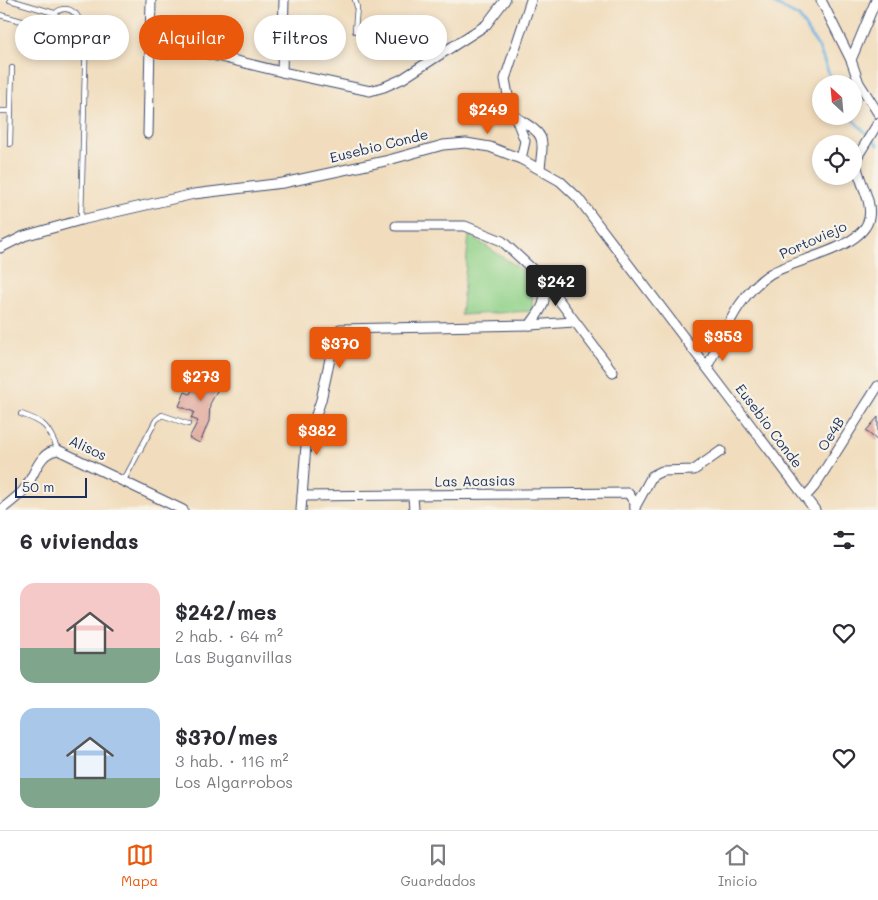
<!DOCTYPE html>
<html lang="es">
<head>
<meta charset="utf-8">
<style>
	body { margin:0; font-family:Mali,sans-serif; background:#f2f2f3; color:#2b2b33; height:100vh; display:flex; flex-direction:column; font-size:19px; white-space:nowrap }
	* { box-sizing:border-box; margin:0 }
	p { font-size:16px; color:#7c7c81 }
	.icon { flex:none; width:28px; height:28px; fill:none; stroke:currentColor; stroke-width:2; stroke-linecap:round; stroke-linejoin:round }
	.map { position:relative; height:510px; overflow:hidden }
	.panel { display:flex; flex-direction:column; background:#fff; flex:1 }
	.panel>* { flex:none }
	.guide { position:absolute; left:15px; top:15px; width:500px; height:45px; display:flex; gap:10px }
	.needle { width:32px; rotate:334deg }
	.buttons { position:absolute; left:812px; top:75px; display:grid; gap:10px }
	.buttons a { display:grid; place-items:center; width:50px; height:50px; border-radius:50%; background:#fff; box-shadow:0 2px 8px #0003; font-size:25px }
	.scale { position:absolute; left:15px; bottom:12px; width:72px; box-sizing:border-box; padding-left:5px; border:2px solid #1b2f5e; border-top:0; font-size:14px; line-height:18px; white-space:nowrap; color:#1b2f5e; -webkit-text-stroke:4px #f7f3e8; paint-order:stroke }
	.price { position:absolute; translate:-50% -42px; padding:0 11px; border-radius:5px; background:#ea580c; color:#fff; font-size:16px; line-height:32px; filter:drop-shadow(0 1px 2px #0008) }
	.price::after { content:''; position:absolute; left:50%; top:30px; width:15px; height:11px; margin-left:-8px; background:inherit; clip-path:polygon(0 0,100% 0,50% 100%) }
	.price.selected { background:#222; color:#fff }
	ul { padding:0; list-style:none }
	li { display:flex; align-items:center; gap:15px; height:125px; padding:0 20px }
	li span { display:grid; place-items:center; flex:none; width:140px; height:100px; border-radius:15px; color:#555 }
	li>.icon { margin-inline-start:auto }
	span .icon { width:60px; height:60px; fill:#fffc; stroke-width:1 }
	li b { font-size:21px }
	h2 { display:flex; justify-content:space-between; align-items:center; height:60px; padding:0 20px; font-size:21px }
	.tag { padding:0 18px; border-radius:22px; background:#fff; box-shadow:0 2px 8px #0003; font-size:18px; line-height:45px }
	.tag.selected { background:#ea580c; color:#fff }
	.tabs { display:flex; justify-content:space-around; align-items:center; height:70px; border-top:1px solid #e1e1e2; background:#fff; font-size:14px; color:#7c7c81 }
	.tabs a { display:grid; justify-items:center; gap:2px }
	.tabs .selected { color:#ea580c }
	.map>svg:first-child { display:block }
</style>
</head>
<body>
<div class="map">
<svg width="878" height="510" viewBox="0 0 878 510">
	<rect width="100%" height="100%" fill="#f7f3e8"/>
	<filter id="ink" filterUnits="userSpaceOnUse"><feTurbulence type="fractalNoise" baseFrequency=".02" numOctaves="2"/><feDisplacementMap in="SourceGraphic" scale="10" xChannelSelector="R" yChannelSelector="G"/><feConvolveMatrix kernelMatrix="1 2 1 2 8 2 1 2 1" color-interpolation-filters="sRGB"/></filter>
	<filter id="wash" filterUnits="userSpaceOnUse"><feTurbulence type="fractalNoise" baseFrequency=".0096" numOctaves="4" result="noise"/><feDisplacementMap in="SourceGraphic" scale="20" xChannelSelector="R" yChannelSelector="G"/><feGaussianBlur stdDeviation="1.12" result="paint"/><feColorMatrix in="noise" values="0 0 0 0 0 0 0 0 0 0 0 0 0 0 0 0 0 1.4 0 .05"/><feComposite in="paint" operator="in"/></filter>
	<g filter="url(#wash)">
		<rect width="100%" height="100%" fill="#f1ddbd"/>
		<!-- green -->
		<polygon fill="#92d28a" stroke="#568074" points="469,235 533,277 532,311 461,315"/>
		<g fill="none" stroke-linecap="round" stroke-linejoin="round">
			<!-- stream -->
			<g stroke="#69b0e0" stroke-width="3">
				<polyline points="768,0 799,17 819,48 833,84"/>
				<polyline points="849,116 878,145"/>
			</g>
		</g>
		<g id="blocks">
			<!-- building -->
			<g fill="#dfa397">
				<polygon points="202,370 219,377 219,387 210,404 209,421 200,443 189,438 198,421 191,418 194,412 179,406 185,392 190,394"/>
				<polygon points="878,417 878,441 866,431"/>
			</g>
		</g>
	</g>
	<g filter="url(#ink)">
		<use href="#blocks" fill-opacity="0" stroke="#3b496c" stroke-width="1"/>
		<g fill="none" stroke-linecap="round" stroke-linejoin="round">
			<!-- lane casing -->
			<g stroke="#3b496c" stroke-width="6">
				<g id="lane">
					<polyline points="10,0 54,13"/>
					<polyline points="355,0 357,7 355,31"/>
					<circle cx="65" cy="22" r="13"/>
					<polyline points="76,14 86,30 81,220"/>
					<polyline points="0,15 54,30"/>
					<polyline points="66,35 87,52"/>
					<polyline points="0,111 10,111"/>
					<polyline points="10,144 12,68"/>
					<path d="M21 414C45 422 48 426 58 450"/>
					<polyline points="124,480 156,420 162,415 188,424"/>
				</g>
			</g>
			<!-- street casing -->
			<g stroke="#3b496c" stroke-width="11">
				<g id="street">
					<polyline points="821,0 851,60"/>
					<polyline points="876,0 851,60 859,83 878,113"/>
					<polyline points="150,40 282,72 370,91 384,87 402,79 486,25 505,0"/>
					<polyline points="282,72 284,0"/>
					<path d="M516 117C545 136 544 134 540 168"/>
					<polyline points="148,134 151,0"/>
					<polyline points="521,159 525,141 509,101 505,79 531,0"/>
					<polyline points="396,226 465,226 502,241 543,279 613,372"/>
					<polyline points="0,248 24,236 81,220 194,194 283,183 385,161 443,145 466,143 490,147 521,159 560,181 578,198 815,510"/>
					<path d="M530 325C542 308 547 305 543 283"/>
					<path d="M707 367C724 335 738 294 770 274 795 259 863 249 869 218 873 198 856 179 856 159L878 123"/>
					<polyline points="302,496 628,493 635,503 635,510"/>
					<polyline points="413,496 414,510"/>
					<polyline points="806,496 814,487 878,386"/>
					<polyline points="635,507 652,476 662,471 694,470 721,451"/>
					<path d="M1 510C8 504 16 498 22 492 35 478 37 452 58 450L183 510"/>
					<polyline points="301,510 306,445 321,400 335,336 340,329 530,325 574,322"/>
				</g>
			</g>
			<!-- lane -->
			<use href="#lane" stroke="#fff" stroke-width="4.5"/>
			<!-- street -->
			<use href="#street" stroke="#fff" stroke-width="9"/>
		</g>
	</g>
	<g text-anchor="middle" stroke-width="4.5" stroke-linejoin="round" paint-order="stroke">
		<!-- street labels -->
		<g font-size="14" fill="#1b2f5e" stroke="#f7f3e8">
			<text transform="translate(379 146) rotate(-14)" y="5">Eusebio Conde</text>
			<text transform="translate(813 240) rotate(-24)" y="5">Portoviejo</text>
			<text transform="translate(769 426) rotate(53)" y="5">Eusebio Conde</text>
			<text transform="translate(831 434) rotate(-58)" y="5">Oe4B</text>
			<text transform="translate(88 448) rotate(25)" y="5">Alisos</text>
			<text transform="translate(475 481) rotate(-1)" y="5">Las Acasias</text>
		</g>
	</g>
</svg>
<div class="buttons">
<a><svg class="needle" viewBox="-14 -14 28 28"><path d="M0-13l5 13h-10z" fill="#e53935"/><path d="M0 13l5-13h-10z" fill="#7c7c81"/></svg></a>
<a><svg class="icon" aria-label="locate" viewBox="0 0 24 24"><circle cx="12" cy="12" r="6"/><path d="M12 2v4M12 18v4M2 12h4M18 12h4"/></svg></a>
</div>
<div class="scale">50 m</div>
<b class="price" style="left:488px;top:135px">$249</b>
<b class="price selected" style="left:556px;top:307px">$242</b>
<b class="price" style="left:723px;top:362px">$353</b>
<b class="price" style="left:340px;top:369px">$370</b>
<b class="price" style="left:201px;top:402px">$273</b>
<b class="price" style="left:317px;top:456px">$382</b>
<div class="guide">
<a class="tag">Comprar</a>
<a class="tag selected">Alquilar</a>
<a class="tag">Filtros</a>
<a class="tag">Nuevo</a>
</div>
</div>
<section class="panel">
<h2>6 viviendas<svg class="icon" aria-label="filters" viewBox="0 0 24 24"><path d="M4 7h16M4 17h16"/><circle cx="9" cy="7" r="2"/><circle cx="15" cy="17" r="2"/></svg></h2>
<ul>
<li><span style="background:linear-gradient(#f6c9c9 65%,#7fa58c 0)"><svg class="icon" aria-label="home" viewBox="0 0 24 24"><path d="M3 11l9-7 9 7M6 9v11h12V9"/></svg></span><div><b>$242/mes</b><p>2 hab. · 64 m²</p><p>Las Buganvillas</p></div><svg class="icon" aria-label="heart" viewBox="0 0 24 24"><path d="M12 20l-8-8c-3-5 5-10 8-4 3-6 11-1 8 4z"/></svg></li>
<li><span style="background:linear-gradient(#a9c7e8 70%,#7fa58c 0)"><svg class="icon" aria-label="home" viewBox="0 0 24 24"><path d="M3 11l9-7 9 7M6 9v11h12V9"/></svg></span><div><b>$370/mes</b><p>3 hab. · 116 m²</p><p>Los Algarrobos</p></div><svg class="icon" aria-label="heart" viewBox="0 0 24 24"><path d="M12 20l-8-8c-3-5 5-10 8-4 3-6 11-1 8 4z"/></svg></li>
</ul>
</section>
<nav class="tabs">
<a class="selected"><svg class="icon" aria-label="map" viewBox="0 0 24 24"><path d="M3 6l6-2 6 2 6-2v14l-6 2-6-2-6 2zM9 4v14M15 6v14"/></svg>Mapa</a>
<a><svg class="icon" aria-label="saved" viewBox="0 0 24 24"><path d="M7 4h10v16l-5-4-5 4z"/></svg>Guardados</a>
<a><svg class="icon" aria-label="home" viewBox="0 0 24 24"><path d="M3 11l9-7 9 7M6 9v11h12V9"/></svg>Inicio</a>
</nav>
</body>
</html>
